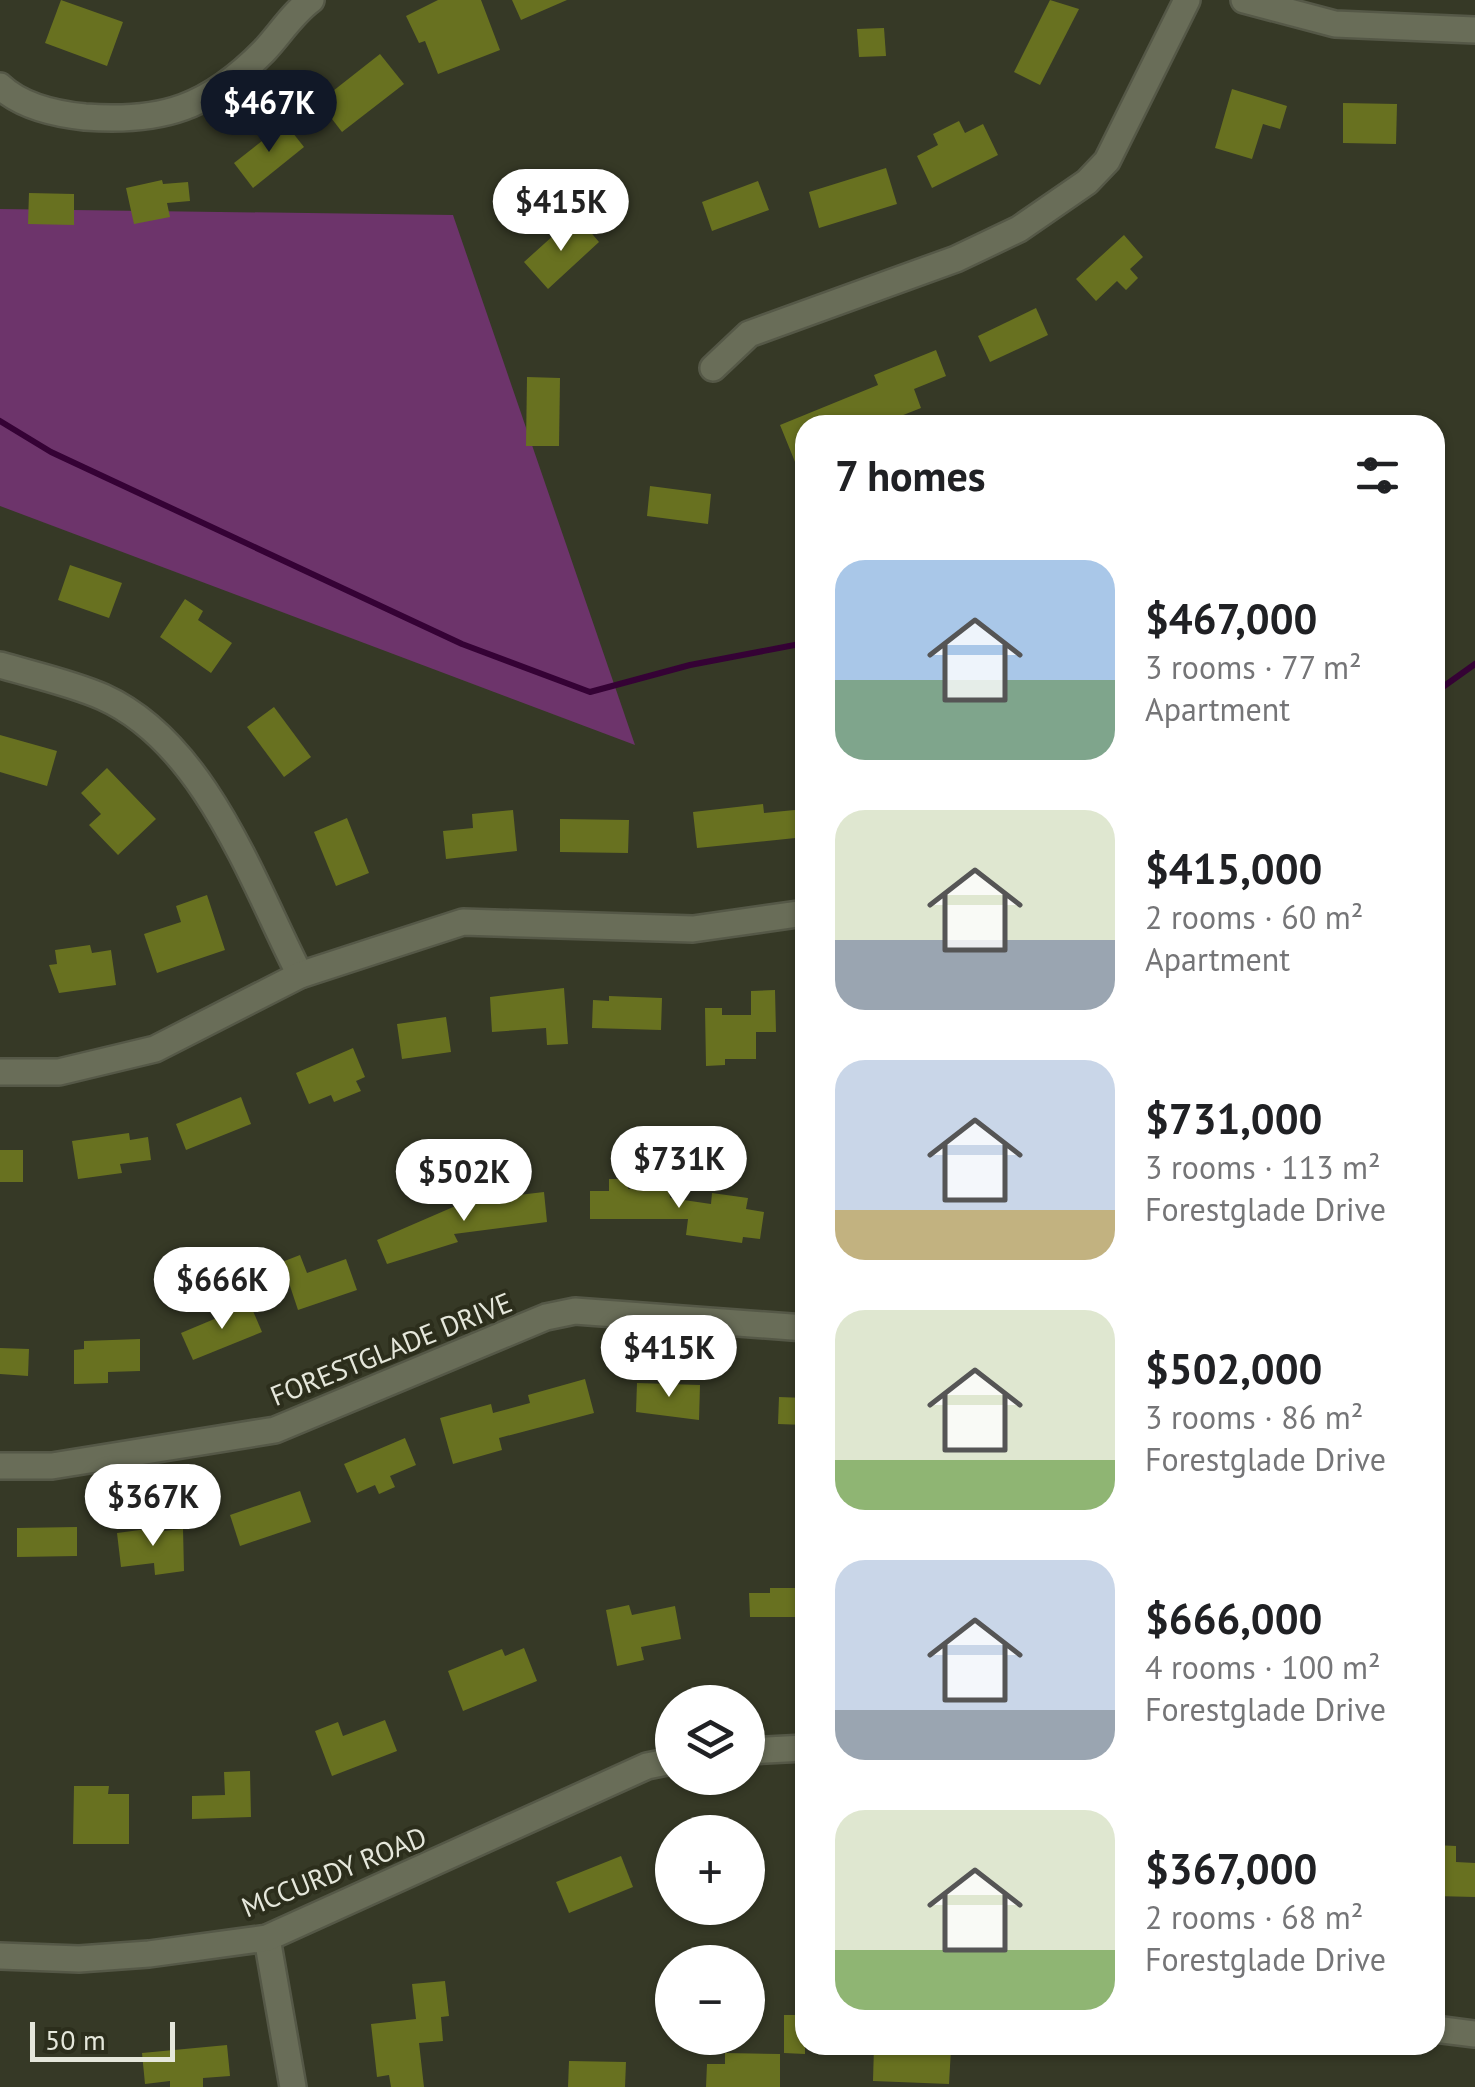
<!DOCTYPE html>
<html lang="en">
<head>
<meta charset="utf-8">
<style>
	body { margin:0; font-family:"PT Sans",sans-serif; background:#f2f2f2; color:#202124; height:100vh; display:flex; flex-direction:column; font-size:38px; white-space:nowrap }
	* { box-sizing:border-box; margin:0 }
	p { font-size:32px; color:#757577 }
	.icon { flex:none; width:55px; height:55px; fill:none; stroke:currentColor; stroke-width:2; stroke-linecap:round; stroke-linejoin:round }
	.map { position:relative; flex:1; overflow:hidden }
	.drawer { position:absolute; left:795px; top:415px; width:650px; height:1640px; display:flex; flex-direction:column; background:#fff; border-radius:30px; box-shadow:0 2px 8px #0004 }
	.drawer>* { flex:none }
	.fabs { position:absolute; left:655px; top:1685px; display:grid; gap:20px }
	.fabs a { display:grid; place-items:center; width:110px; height:110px; border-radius:50%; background:#fff; box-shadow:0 2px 8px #0004; font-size:50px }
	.scale { position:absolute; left:30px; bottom:25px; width:145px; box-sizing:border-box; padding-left:10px; border:5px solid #e5e7db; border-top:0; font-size:28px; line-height:35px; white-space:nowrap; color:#e5e7db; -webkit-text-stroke:8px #2c2e1c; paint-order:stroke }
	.price { position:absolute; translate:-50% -85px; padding:0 22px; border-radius:35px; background:#fff; color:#222; font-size:32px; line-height:65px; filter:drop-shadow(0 2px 5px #0008) }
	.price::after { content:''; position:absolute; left:50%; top:60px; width:30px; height:22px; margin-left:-15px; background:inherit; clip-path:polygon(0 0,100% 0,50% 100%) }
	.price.selected { background:#111827; color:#fff }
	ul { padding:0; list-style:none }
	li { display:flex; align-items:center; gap:30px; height:250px; padding:0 40px }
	li span { display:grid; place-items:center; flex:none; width:280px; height:200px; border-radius:30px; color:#555 }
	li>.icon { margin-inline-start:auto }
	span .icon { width:120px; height:120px; fill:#fffc; stroke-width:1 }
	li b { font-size:42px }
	h2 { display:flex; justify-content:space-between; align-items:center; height:120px; padding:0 40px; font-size:42px }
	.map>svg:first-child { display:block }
</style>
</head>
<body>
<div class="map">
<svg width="1475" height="2087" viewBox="0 0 1475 2087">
	<rect width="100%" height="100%" fill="#363926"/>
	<!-- green -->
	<polygon fill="#6d346b" points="0,209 453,215 635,745 0,506"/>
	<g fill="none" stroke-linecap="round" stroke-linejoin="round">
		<!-- stream -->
		<g stroke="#350235" stroke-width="6">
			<polyline points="0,421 51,452 462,644 590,692 690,665 805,643"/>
			<polyline points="1435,687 1440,689 1475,664"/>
		</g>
	</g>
	<!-- building -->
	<g fill="#687120">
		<polygon points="61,0 123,22 107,66 45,43"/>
		<polygon points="438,0 481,0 500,50 438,74 425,41 419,43 406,16"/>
		<polygon points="512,0 567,0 521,20"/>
		<polygon points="1050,0 1079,9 1040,85 1014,72"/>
		<polygon points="884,28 886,56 859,57 857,29"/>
		<polygon points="380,54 404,84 342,132 319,102"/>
		<polygon points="1232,89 1287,106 1280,129 1263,124 1252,159 1215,148"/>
		<polygon points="1343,103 1397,104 1396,144 1343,143"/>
		<polygon points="959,121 965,133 983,124 998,155 932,188 917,156 938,145 933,134"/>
		<polygon points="285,123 304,147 253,188 234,163"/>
		<polygon points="886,168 897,204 819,228 809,192"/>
		<polygon points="162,180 163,184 188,182 190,201 167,203 170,217 134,224 126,188"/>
		<polygon points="758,181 769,210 712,231 702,202"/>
		<polygon points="29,193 74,194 74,225 28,224"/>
		<polygon points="582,222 599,242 548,289 524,262 565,225 571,232"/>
		<polygon points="1124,235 1143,257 1130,269 1138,278 1126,290 1117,281 1096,301 1076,279"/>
		<polygon points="1036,308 1048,335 990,362 978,336"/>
		<polygon points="936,350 946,376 914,389 921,408 878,425 805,425 804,484 780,425 878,385 874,375"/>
		<polygon points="527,377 560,378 559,446 526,446"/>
		<polygon points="650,486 711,494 708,524 647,516"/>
		<polygon points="70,565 122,583 109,618 58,600"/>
		<polygon points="185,599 203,611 198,620 232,643 211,673 160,637"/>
		<polygon points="274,707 311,757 284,777 247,727"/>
		<polygon points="0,735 57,751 47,786 0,772"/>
		<polygon points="107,768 156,819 118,855 89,825 101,814 81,793"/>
		<polygon points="763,804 764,813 805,809 805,837 697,848 693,812"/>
		<polygon points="513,810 517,851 446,859 443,831 473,828 472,814"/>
		<polygon points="347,818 369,873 336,886 314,832"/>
		<polygon points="560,819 629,820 628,853 560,852"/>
		<polygon points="207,895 225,950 157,973 144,934 181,922 176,906"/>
		<polygon points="90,945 92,953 111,950 116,985 59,993 49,965 57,964 55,950"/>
		<polygon points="564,988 568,1044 547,1045 546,1028 492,1032 490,997"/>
		<polygon points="775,990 776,1032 756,1032 756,1059 725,1059 725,1065 706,1066 705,1008 722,1008 722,1015 751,1015 751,991"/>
		<polygon points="609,996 662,998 661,1030 592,1028 593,1000 609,1001"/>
		<polygon points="446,1017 451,1052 402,1059 397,1024"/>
		<polygon points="353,1048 365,1077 356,1081 361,1091 334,1102 331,1095 309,1104 296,1073"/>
		<polygon points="241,1097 251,1124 186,1150 176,1124"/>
		<polygon points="129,1133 130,1140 148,1137 151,1160 120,1164 122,1173 78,1179 72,1141"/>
		<rect x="0" y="1150" width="23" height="32"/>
		<polygon points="609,1179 628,1179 628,1189 669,1189 670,1198 711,1204 712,1193 748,1198 746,1209 764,1212 760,1239 743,1237 742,1243 686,1235 688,1219 590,1219 590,1191 609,1191"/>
		<polygon points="544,1192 547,1222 454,1234 458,1242 387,1264 377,1240 467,1201"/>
		<polygon points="300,1255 307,1273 346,1259 357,1290 298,1310 282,1262"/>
		<polygon points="250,1304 262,1332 193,1360 181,1333"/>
		<polygon points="140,1339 140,1371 108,1372 108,1383 74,1384 74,1350 84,1349 84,1341"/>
		<polygon points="0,1348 29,1349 28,1376 0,1374"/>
		<polygon points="585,1379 594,1413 499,1438 502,1450 453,1464 440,1418 491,1404 493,1413 530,1403 528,1395"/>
		<polygon points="637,1383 700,1385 699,1420 636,1412"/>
		<polygon points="779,1397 805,1398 805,1425 778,1424"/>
		<polygon points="405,1438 416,1465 390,1476 395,1487 379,1494 375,1485 357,1493 344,1464"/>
		<polygon points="300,1491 311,1522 240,1546 230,1515"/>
		<polygon points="77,1527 77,1556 17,1557 17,1528"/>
		<polygon points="162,1527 163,1531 183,1529 184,1571 155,1575 154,1563 121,1567 117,1533"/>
		<polygon points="770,1588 805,1588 805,1617 750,1617 749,1593 770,1593"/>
		<polygon points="629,1605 632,1615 675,1606 681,1639 641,1647 644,1660 617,1666 606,1610"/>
		<polygon points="524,1648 537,1681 463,1711 448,1671 502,1649 505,1656"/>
		<polygon points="385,1720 397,1751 332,1776 315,1731 338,1722 343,1736"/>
		<polygon points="250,1771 251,1817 192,1819 192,1796 225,1795 224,1772"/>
		<polygon points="74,1786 109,1786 108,1794 129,1794 129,1844 73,1844"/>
		<polygon points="1435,1845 1456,1846 1456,1862 1475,1863 1475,1897 1435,1896"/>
		<polygon points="621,1856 633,1887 569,1913 556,1882"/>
		<polygon points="445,1981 449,2016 441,2017 443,2041 419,2043 424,2087 391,2087 389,2075 377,2077 371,2024 416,2019 412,1984"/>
		<polygon points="784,2015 805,2015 805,2054 784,2053"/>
		<polygon points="227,2045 230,2076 203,2078 203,2087 170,2087 170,2081 145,2084 142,2053"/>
		<polygon points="874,2046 951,2049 949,2084 873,2081"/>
		<polygon points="725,2053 780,2054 780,2087 706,2087 707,2064 725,2064"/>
		<polygon points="569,2061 626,2062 625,2087 568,2087"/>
	</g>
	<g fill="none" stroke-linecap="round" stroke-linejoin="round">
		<!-- minor casing -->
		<g stroke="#555847" stroke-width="30">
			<g id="minor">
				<polyline points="1244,0 1335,24 1475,30"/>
				<path d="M0 86C22 107 56 114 85 117 163 123 209 107 264 51 280 34 292 14 311 0"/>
				<polyline points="713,368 749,334 956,259 1019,229 1087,182 1107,161 1187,0"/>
				<path d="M0 665C34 675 71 683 103 697 205 743 252 881 300 975"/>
				<polyline points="0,1072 59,1072 155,1049 300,975 463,922 693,929 805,913"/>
				<polyline points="0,1466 52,1466 275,1430 546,1317 575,1311 805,1328"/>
				<polyline points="748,1751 805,1748"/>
				<polyline points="267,1938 293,2087"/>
				<polyline points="0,1956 79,1959 149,1954 267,1938 647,1766 672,1761"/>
				<polyline points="1435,2029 1475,2034"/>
			</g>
		</g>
		<!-- minor -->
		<use href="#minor" stroke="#696d58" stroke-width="25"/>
	</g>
	<g text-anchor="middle" stroke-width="8" stroke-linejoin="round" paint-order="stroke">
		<!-- street labels -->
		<g font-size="28" fill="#e5e7db" stroke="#2c2e1c">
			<text transform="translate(391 1349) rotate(-22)" y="10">FORESTGLADE DRIVE</text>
			<text transform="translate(334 1872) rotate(-22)" y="10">MCCURDY ROAD</text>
		</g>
	</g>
</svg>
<div class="fabs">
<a><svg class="icon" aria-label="layers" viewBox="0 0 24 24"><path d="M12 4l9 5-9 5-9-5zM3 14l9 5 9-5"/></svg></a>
<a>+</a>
<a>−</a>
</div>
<div class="scale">50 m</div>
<b class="price selected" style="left:269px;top:155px">$467K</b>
<b class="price" style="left:561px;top:254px">$415K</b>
<b class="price" style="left:679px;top:1211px">$731K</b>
<b class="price" style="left:464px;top:1224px">$502K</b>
<b class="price" style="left:222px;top:1332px">$666K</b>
<b class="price" style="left:669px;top:1400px">$415K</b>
<b class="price" style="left:153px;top:1549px">$367K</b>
<section class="drawer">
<h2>7 homes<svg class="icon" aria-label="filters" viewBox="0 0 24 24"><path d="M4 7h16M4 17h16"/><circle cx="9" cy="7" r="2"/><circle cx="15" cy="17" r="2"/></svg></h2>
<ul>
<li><span style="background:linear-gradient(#a9c7e8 60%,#7fa58c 0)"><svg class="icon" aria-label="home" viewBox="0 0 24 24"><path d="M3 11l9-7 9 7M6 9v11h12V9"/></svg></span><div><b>$467,000</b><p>3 rooms · 77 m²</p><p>Apartment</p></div></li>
<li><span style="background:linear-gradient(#dfe7d0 65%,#9aa5b1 0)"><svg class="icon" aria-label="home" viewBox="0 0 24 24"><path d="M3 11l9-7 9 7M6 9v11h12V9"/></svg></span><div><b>$415,000</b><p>2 rooms · 60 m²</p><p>Apartment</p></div></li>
<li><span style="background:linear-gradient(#c9d6e8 75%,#c2b280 0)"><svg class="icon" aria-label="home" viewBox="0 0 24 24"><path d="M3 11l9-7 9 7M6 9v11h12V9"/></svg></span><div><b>$731,000</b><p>3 rooms · 113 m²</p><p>Forestglade Drive</p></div></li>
<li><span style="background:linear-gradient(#dfe7d0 75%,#8fb573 0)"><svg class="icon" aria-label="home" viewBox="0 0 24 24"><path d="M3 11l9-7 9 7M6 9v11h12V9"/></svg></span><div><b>$502,000</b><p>3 rooms · 86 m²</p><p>Forestglade Drive</p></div></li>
<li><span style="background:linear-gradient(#c9d6e8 75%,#9aa5b1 0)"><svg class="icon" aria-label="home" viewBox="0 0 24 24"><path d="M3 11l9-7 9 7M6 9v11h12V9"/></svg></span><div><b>$666,000</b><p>4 rooms · 100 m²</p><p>Forestglade Drive</p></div></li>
<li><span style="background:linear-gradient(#dfe7d0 70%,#8fb573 0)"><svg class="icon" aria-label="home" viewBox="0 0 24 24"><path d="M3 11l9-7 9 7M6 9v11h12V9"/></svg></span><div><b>$367,000</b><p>2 rooms · 68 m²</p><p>Forestglade Drive</p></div></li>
</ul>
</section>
</div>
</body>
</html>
